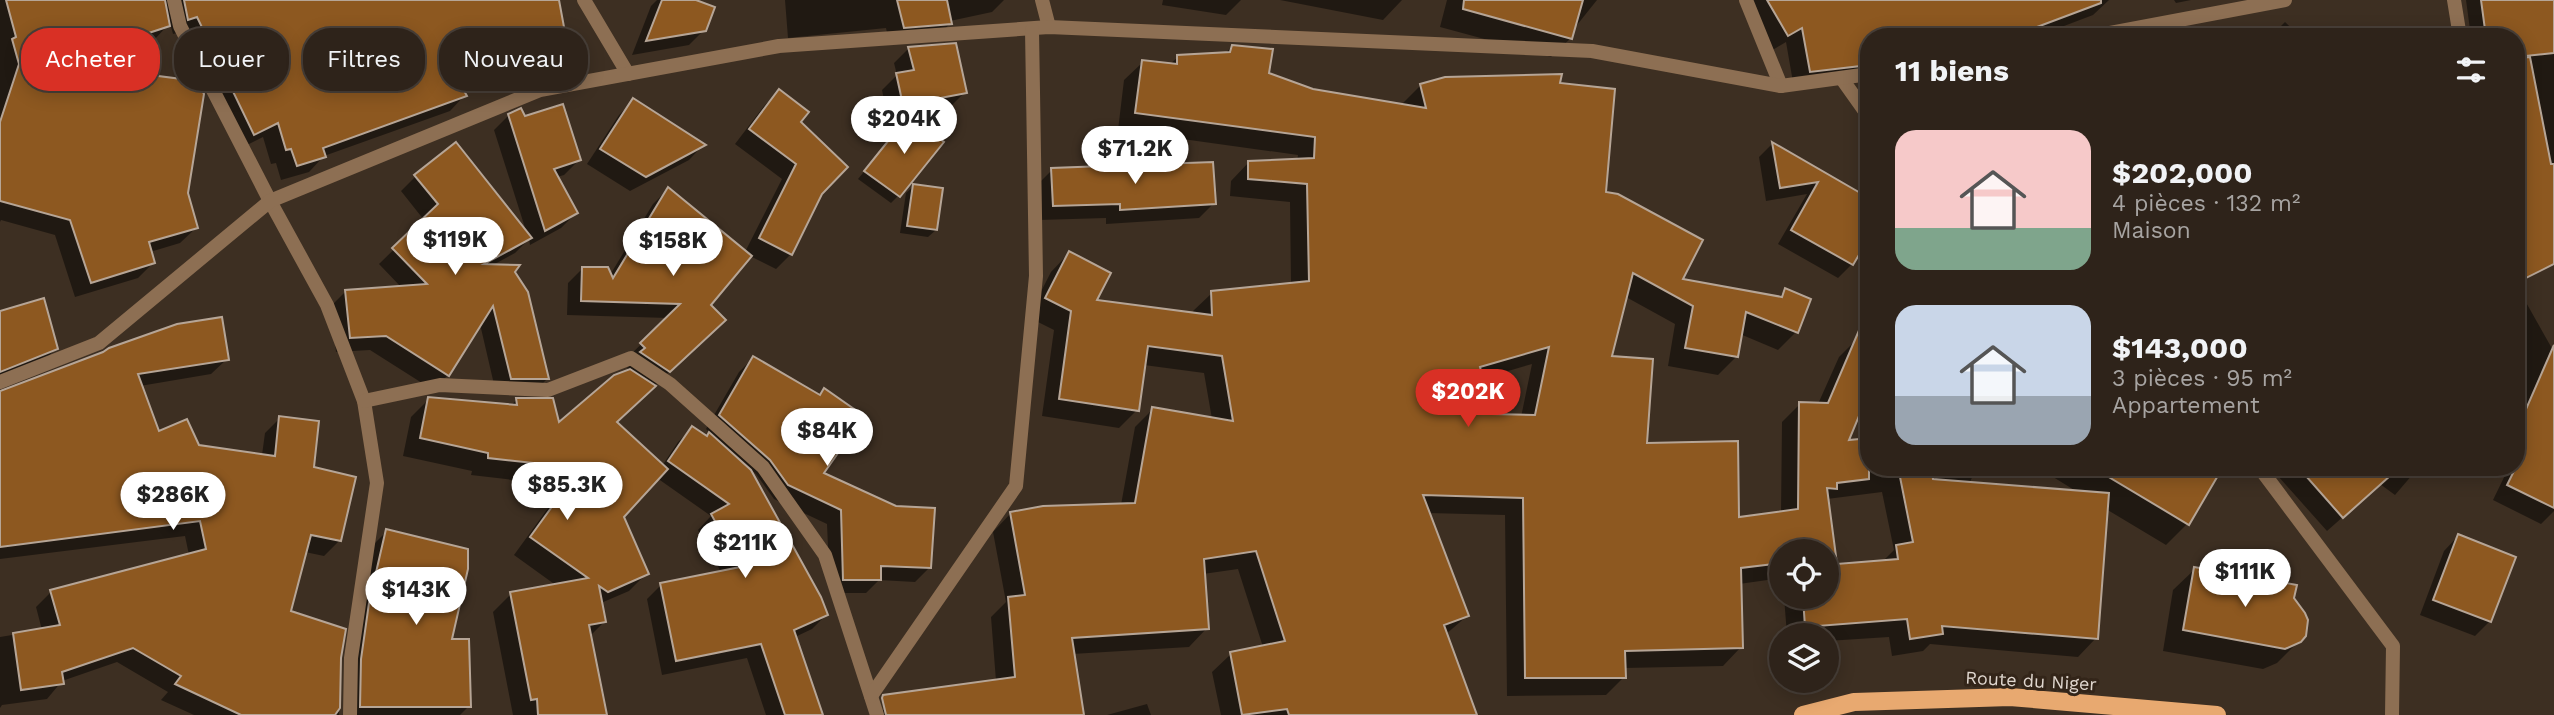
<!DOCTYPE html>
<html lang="fr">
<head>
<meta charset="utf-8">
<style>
	body { margin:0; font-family:"Work Sans",sans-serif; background:#362b23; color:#f1f3f6; height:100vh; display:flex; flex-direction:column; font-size:26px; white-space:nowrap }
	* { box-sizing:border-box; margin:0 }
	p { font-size:23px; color:#a7a4a2 }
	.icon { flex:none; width:38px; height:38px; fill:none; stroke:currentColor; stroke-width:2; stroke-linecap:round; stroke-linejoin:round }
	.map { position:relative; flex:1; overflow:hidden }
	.panel { position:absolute; left:1860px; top:28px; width:665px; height:448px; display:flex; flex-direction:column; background:#2e231a; border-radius:28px; box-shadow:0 4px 18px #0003,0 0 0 2px #494039 }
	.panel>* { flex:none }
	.guide { position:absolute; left:21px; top:28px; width:665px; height:63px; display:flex; gap:14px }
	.buttons { position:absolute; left:1769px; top:539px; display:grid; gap:14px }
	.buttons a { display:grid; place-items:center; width:70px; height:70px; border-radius:50%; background:#2e231a; box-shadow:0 4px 18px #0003,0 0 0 2px #494039; font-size:35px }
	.price { position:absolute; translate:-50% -60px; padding:0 16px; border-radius:24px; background:#fff; color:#222; font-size:23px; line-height:46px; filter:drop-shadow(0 2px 4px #0008) }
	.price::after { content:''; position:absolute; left:50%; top:42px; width:21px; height:16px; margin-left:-10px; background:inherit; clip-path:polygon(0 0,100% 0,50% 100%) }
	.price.selected { background:#d93025; color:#fff }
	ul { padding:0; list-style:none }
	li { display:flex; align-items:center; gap:21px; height:175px; padding:0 35px }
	li span { display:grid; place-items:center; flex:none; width:196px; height:140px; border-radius:21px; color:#555 }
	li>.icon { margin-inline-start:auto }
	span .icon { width:84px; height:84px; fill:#fffc; stroke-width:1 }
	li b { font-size:30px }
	h2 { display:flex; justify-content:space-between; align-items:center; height:84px; padding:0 35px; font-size:30px }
	.chip { padding:0 24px; border-radius:28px; background:#2e231a; box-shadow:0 4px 18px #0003,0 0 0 2px #494039; font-size:24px; line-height:63px }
	.chip.selected { background:#d93025; color:#fff }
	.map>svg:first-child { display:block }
</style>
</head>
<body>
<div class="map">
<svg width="2554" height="715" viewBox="0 0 2554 715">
	<rect width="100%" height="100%" fill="#3d2f22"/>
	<!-- shadow -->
	<g fill="#0007" fill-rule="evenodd">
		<polygon points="0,0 558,0 567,54 552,69 514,75 510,52 459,86 465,95 450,111 324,156 309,172 281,180 276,163 271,164 263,137 239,149 198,66 194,71 177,33 173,34 170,23 153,41 74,67 186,193 196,228 180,243 150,252 153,263 138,278 75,297 55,235 1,220 0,222"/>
		<polygon points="657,0 691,0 704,30 689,45 632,55 651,6"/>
		<polygon points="785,0 1004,0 992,12 950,21 950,24 935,38 889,42 886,28 788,38"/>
		<polygon points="1163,0 1241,0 1226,15 1162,5"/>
		<polygon points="1280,0 1402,0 1383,20"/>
		<polygon points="1447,0 1597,0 1573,30 1571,38 1551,57 1440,27"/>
		<polygon points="1742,0 2109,0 2093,15 2035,37 1869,37 1869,78 1794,88 1786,42 1771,51"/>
		<polygon points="2174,0 2191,0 2176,3"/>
		<polygon points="2466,0 2554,0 2554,228 2516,249 2516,37 2471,37"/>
		<polygon points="2285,22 2301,37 2270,37"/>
		<path d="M1232 46 1267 75 1312 91 1403 106V103L1421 85H1558L1604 193 1680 280 1778 298 1786 290 1796 332 1778 350 1740 334 1736 357 1718 375 1668 366 1675 324 1626 297 1610 358 1645 445 1738 519 1781 513 1782 422 1800 404H1818L1839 357 1857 339 1869 344V387L1845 445 1869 441V467H1977L1969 484 2079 493 2037 467H2221L2187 524 2166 545 2106 509 2096 638 2078 657 1930 644 1923 651 1892 656 1889 637 1827 641V635H1787L1784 597H1827V551H1782V578L1739 584 1741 647 1723 666 1624 668V677L1606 695 1507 696 1505 515 1428 513 1467 616 1445 635 1475 715H1221L1212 672 1231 654 1263 647 1238 569 1203 574 1207 628 1189 647 1072 654 1082 715H879L897 695 996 681 991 617 1006 602 993 532 1011 513 1121 505 1135 427 1153 409 1212 419 1204 373 1144 365 1137 410 1119 428 1042 416 1054 330 1028 317 1051 272 1069 253 1095 301 1194 314 1193 311 1212 293 1291 284 1290 202 1230 196 1231 181 1249 162 1297 161 1298 155 1118 130 1124 80 1143 62 1169 65 1178 57 1225 54ZM1532 364 1521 417 1491 416 1481 379ZM1882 492 1894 550 1881 563 1836 566 1827 499Z"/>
		<polygon points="909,48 965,92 950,107 888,119 882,90 897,75 894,63"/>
		<polygon points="779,91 798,122 821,193 791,254 776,269 750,256 709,305 708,335 615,423 662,466 678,442 692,428 706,437 710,433 706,429 739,372 753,358 821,474 929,568 915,582 879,580 866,593 830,593 827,524 774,499 756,474 749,468 826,615 812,629 795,637 821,715 766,715 747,658 662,675 647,599 661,585 721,572 698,530 711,516 657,478 622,516 647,573 629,591 601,603 605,621 590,636 605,715 513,715 493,612 511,594 557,586 514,555 564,486 471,475 472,471 403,456 411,417 429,399 510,407 516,400 552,400 558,426 630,370 627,368 631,364 626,359 668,318 567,315 568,283 583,268 610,275 653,204 668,189 745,252 782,179 735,144 764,106"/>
		<polygon points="634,100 703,145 689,160 630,191 587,164 619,115"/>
		<polygon points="509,115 524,118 579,160 564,175 557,177 576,213 561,228 530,245 529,239 515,253 491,266 513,272 547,379 532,394 496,393 480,324 448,375 433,390 370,350 336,352 331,306 346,291 401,287 379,264 424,220 401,191 415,177 527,234 494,130"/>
		<polygon points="909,117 898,196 891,203 858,179"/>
		<polygon points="1772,144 1869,200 1869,235 1852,264 1838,278 1778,244 1807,194 1766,201 1759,157"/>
		<polygon points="1052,170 1214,203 1199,218 1106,224 1106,218 1039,220 1037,185"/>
		<polygon points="914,186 936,230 928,237 900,233 906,193"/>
		<polygon points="2519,290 2554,352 2554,511 2541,524 2493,500 2509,467 2516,467 2516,292"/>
		<polygon points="0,313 56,348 41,364 0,380"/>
		<polygon points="227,359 211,374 140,386 158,434 198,446 262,455 265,433 280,418 312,469 339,541 324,556 305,552 289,612 340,658 339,715 194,715 161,700 168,692 117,662 62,681 47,699 2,705 0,708 0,637 42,630 36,607 51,592 189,555 185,536 0,559 0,393"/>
		<polygon points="2270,467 2419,467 2395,495 2380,484 2327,531"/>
		<polygon points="387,531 450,641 469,706 460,715 345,715 371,547"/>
		<polygon points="2458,536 2490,621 2475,636 2420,615 2444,551"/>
		<polygon points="2195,569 2292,598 2299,641 2277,663 2263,669 2163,651 2173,590"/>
		<polygon points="1147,704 1151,715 1107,715"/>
	</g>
	<!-- building -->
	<g fill="#8d5820" stroke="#b6a596" stroke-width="2" fill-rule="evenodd">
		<polygon points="6,0 165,0 170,26 57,63 197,81 204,94 188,193 198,228 149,242 155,263 91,283 70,220 0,201 0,122 19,64 12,39 16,37"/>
		<polygon points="184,0 559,0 569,54 529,61 525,39 459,82 467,96 323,148 326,157 297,166 291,149 286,150 278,123 254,135 197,17 188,20"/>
		<polygon points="662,0 696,0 715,7 706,31 646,41"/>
		<polygon points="897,0 947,0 952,24 904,28"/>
		<polygon points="1464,0 1583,0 1572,39 1463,9"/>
		<polygon points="1767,0 2101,0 2101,3 2021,33 2003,37 1869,37 1869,65 1810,72 1802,28 1788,36"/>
		<polygon points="2481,0 2554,0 2554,53 2516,57 2516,37 2486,37"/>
		<polygon points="956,43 967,93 903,105 896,73 914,70 908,47"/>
		<path d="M1232 45 1273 49 1269 73 1313 89 1426 108 1420 84 1445 77 1562 74 1560 83 1615 89 1606 192 1618 194 1703 240 1683 279 1782 297 1785 288 1811 299 1798 333 1746 312 1738 357 1685 348 1693 306 1633 273 1612 356 1653 359 1647 443 1738 441 1739 517 1798 509 1799 402 1828 403 1869 307V392L1849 440 1869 438V479L1837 483V489L1827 488 1837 564 1898 559 1896 545 1913 542 1898 467H1931L1933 479 2109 493 2098 639 1942 626 1943 634 1910 639 1907 619 1805 627 1803 597H1827V551H1782V563L1741 568 1743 648 1625 651 1626 678H1525L1523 498 1423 495 1469 616 1444 625 1477 715H1289L1287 709 1242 715 1230 652 1285 641 1256 551 1204 559 1209 629 1072 638 1084 715H886L882 698 883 695 1015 677 1008 597 1025 595 1010 512 1043 506 1135 503 1152 407 1233 421 1222 356 1148 346 1139 411 1059 399 1071 311 1045 298 1069 251 1111 273 1097 300 1212 315 1211 291 1309 281 1307 184 1248 179V161L1314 158 1315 137 1135 113 1142 60 1177 64V55L1230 52ZM1549 347 1535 415 1492 414 1480 367Z"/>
		<polygon points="2530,57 2551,164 2554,164 2554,264 2516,283 2516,58"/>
		<polygon points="779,89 809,112 801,122 848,167 822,194 792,255 759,238 796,164 749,129"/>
		<polygon points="633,98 706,145 646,177 600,149"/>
		<polygon points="563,104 581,160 554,169 578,213 545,231 508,114 521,108 525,116"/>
		<polygon points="909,115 944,142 900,197 864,171"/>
		<polygon points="456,142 532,238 484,264 520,265 515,272 528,292 549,379 511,379 493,306 449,376 386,336 350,338 345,290 427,284 392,248 438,204 414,175"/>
		<polygon points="1772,142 1869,198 1869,238 1853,265 1791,230 1818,182 1780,188"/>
		<polygon points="1213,162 1216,204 1120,210 1120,204 1053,206 1051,168"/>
		<polygon points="913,184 943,188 937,230 907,226"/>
		<polygon points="668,187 752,256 711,305 726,320 670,372 640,352 645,348 640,343 680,304 581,301 582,267 608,267 613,278"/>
		<polygon points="44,298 58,349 0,372 0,311"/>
		<polygon points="222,317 229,360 138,374 159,431 187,419 199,445 275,456 279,416 319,421 314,467 356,477 341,541 311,535 291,611 346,629 341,658 340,708 335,715 241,715 175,684 181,676 133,648 62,672 64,684 21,690 13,633 60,625 50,590 206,549 200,521 0,547 0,391 103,352 109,348 177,324"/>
		<polygon points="2554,345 2554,508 2507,485 2516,467 2516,432"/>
		<polygon points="753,356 820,395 824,388 864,416 824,473 896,506 935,508 931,568 881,566 881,580 843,580 841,510 788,485 770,460 719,415"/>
		<polygon points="630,369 656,386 617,422 668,469 624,517 649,574 608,592 599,586 606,622 589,625 607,715 538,715 537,699 531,700 510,592 588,578 530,537 580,468 488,458 488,453 420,438 428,397 517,405 516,398 553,398 559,422 614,375"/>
		<polygon points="692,426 707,436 709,432 751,470 821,597 828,615 794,630 823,715 785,715 761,644 676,661 660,583 740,567 711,514 729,504 668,461"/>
		<polygon points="2092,467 2223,467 2189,525"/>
		<polygon points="2298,467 2400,467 2343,518"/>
		<polygon points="386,529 468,549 468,569 452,639 469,639 471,707 360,707 361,659 369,603"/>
		<polygon points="2458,534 2516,557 2491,622 2433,600"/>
		<polygon points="2194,567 2297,585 2294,598 2305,613 2308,620 2306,636 2301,642 2285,649 2183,630"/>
	</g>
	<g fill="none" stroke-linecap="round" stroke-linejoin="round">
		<!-- minor -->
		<g stroke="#8d6f53" stroke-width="14">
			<polyline points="174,0 180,26 270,201 327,305 364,401 377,483 351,658 350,715"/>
			<polyline points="584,0 628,74"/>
			<polyline points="1042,0 1049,27"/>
			<polyline points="1746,0 1781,86"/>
			<polyline points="2454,0 2460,37"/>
			<polyline points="2089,37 2285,0"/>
			<polyline points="1842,79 1869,117"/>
			<polyline points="0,382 99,343 270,201 540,90 779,46 1049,27 1592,51 1781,86 1869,74"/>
			<polyline points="364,401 440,385 548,390 631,358 670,384 763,467 825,555 877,715"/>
			<polyline points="2259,467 2393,646 2392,715"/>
			<polyline points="871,696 1016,486 1036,276 1032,30"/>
		</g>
		<!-- primary -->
		<polyline stroke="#e8a970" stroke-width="18" points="1803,715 1854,702 2010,697 2217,715"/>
	</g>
	<g text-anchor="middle" stroke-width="6" stroke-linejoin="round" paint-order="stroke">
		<!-- street labels -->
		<g font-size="18" fill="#e0d7cf" stroke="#332519">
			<text transform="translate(2031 681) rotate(3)" y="6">Route du Niger</text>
		</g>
	</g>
</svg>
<div class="buttons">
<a><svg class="icon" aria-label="locate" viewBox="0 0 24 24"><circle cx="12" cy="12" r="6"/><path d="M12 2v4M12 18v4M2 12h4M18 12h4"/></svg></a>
<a><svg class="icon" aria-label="layers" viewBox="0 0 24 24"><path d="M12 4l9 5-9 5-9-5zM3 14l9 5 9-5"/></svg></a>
</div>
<b class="price" style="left:904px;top:156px">$204K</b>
<b class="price" style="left:1135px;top:186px">$71.2K</b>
<b class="price" style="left:455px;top:277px">$119K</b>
<b class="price" style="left:673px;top:278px">$158K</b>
<b class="price selected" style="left:1468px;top:429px">$202K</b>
<b class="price" style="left:827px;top:468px">$84K</b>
<b class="price" style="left:567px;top:522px">$85.3K</b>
<b class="price" style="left:173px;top:532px">$286K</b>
<b class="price" style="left:745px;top:580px">$211K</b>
<b class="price" style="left:2245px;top:609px">$111K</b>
<b class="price" style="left:416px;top:627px">$143K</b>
<div class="guide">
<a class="chip selected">Acheter</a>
<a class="chip">Louer</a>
<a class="chip">Filtres</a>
<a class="chip">Nouveau</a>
</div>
<section class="panel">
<h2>11 biens<svg class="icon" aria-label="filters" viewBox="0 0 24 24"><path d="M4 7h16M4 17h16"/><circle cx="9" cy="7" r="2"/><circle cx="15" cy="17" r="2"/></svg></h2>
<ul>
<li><span style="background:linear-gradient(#f6c9c9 70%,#7fa58c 0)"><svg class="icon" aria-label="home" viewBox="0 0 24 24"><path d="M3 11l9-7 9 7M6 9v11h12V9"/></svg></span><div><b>$202,000</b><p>4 pièces · 132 m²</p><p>Maison</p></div></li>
<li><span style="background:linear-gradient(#c9d6e8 65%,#9aa5b1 0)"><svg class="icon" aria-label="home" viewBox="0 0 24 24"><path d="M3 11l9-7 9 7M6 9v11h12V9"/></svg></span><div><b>$143,000</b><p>3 pièces · 95 m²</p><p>Appartement</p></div></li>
</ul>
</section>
</div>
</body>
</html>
